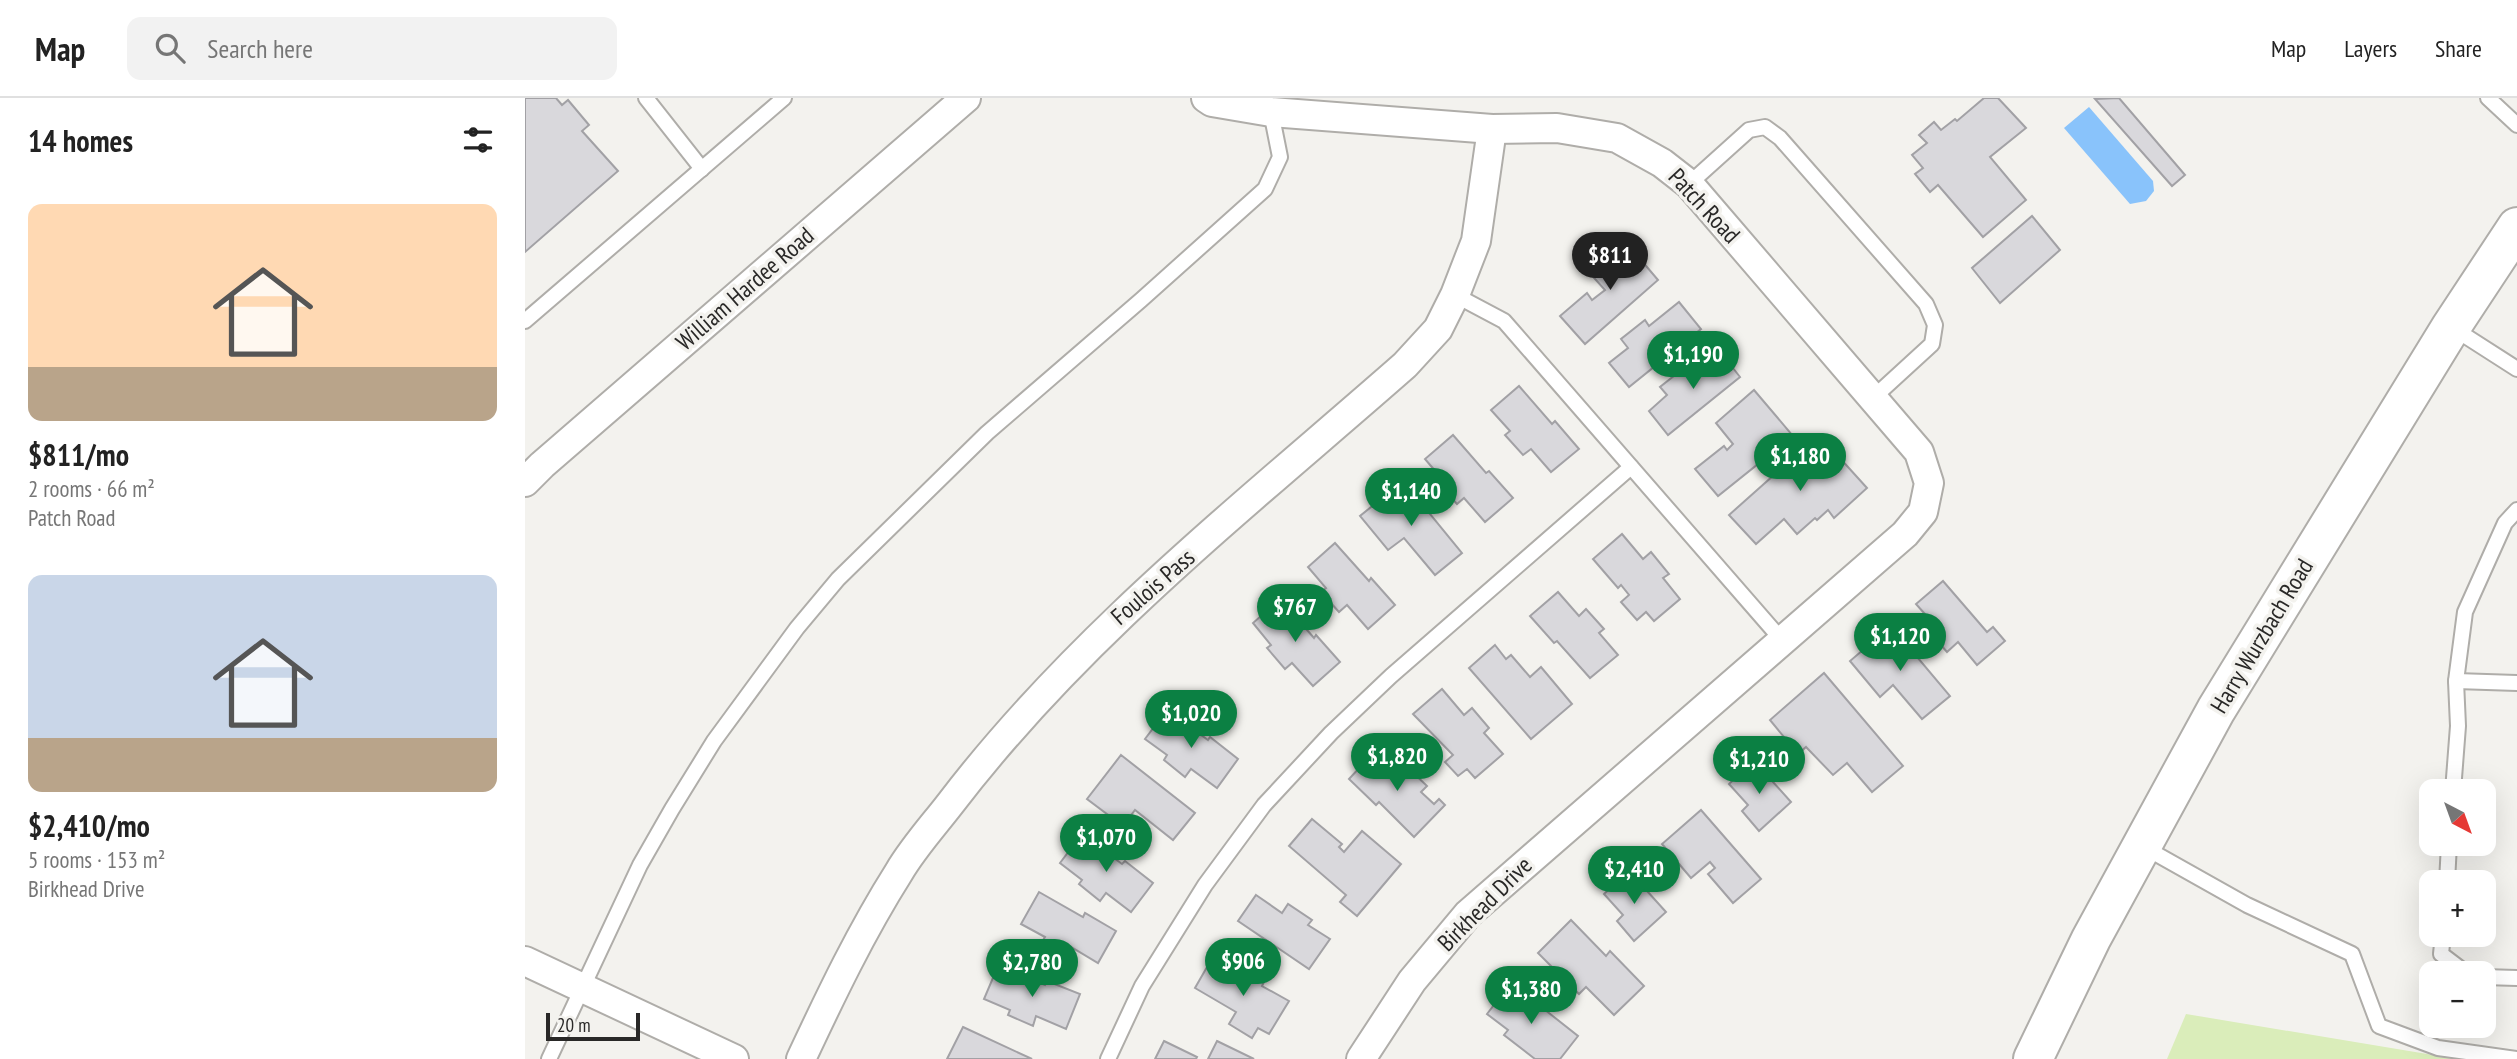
<!DOCTYPE html>
<html lang="en">
<head>
<meta charset="utf-8">
<style>
	body { margin:0; font-family:"PT Sans Narrow",sans-serif; background:#f2f2f2; color:#222; height:100vh; display:flex; flex-direction:column; font-size:26px; white-space:nowrap }
	* { box-sizing:border-box; margin:0 }
	p { font-size:23px; color:#767676 }
	.icon { flex:none; width:38px; height:38px; fill:none; stroke:currentColor; stroke-width:2; stroke-linecap:round; stroke-linejoin:round }
	.map { position:relative; flex:1; overflow:hidden }
	.details { display:flex; flex-direction:column; background:#fff; width:525px }
	.details>* { flex:none }
	.needle { width:46px; rotate:139deg }
	.fabs { position:absolute; left:1894px; top:681px; display:grid; gap:14px }
	.fabs a { display:grid; place-items:center; width:77px; height:77px; border-radius:14px; background:#fff; box-shadow:0 7px 28px #0002; font-size:35px }
	.scale { position:absolute; left:21px; bottom:18px; width:94px; box-sizing:border-box; padding-left:7px; border:4px solid #292827; border-top:0; font-size:19px; line-height:24px; white-space:nowrap; color:#292827; -webkit-text-stroke:5px #f3f2ee; paint-order:stroke }
	.price { position:absolute; translate:-50% -60px; padding:0 16px; border-radius:24px; background:#0b8043; color:#fff; font-size:23px; line-height:46px; filter:drop-shadow(0 2px 4px #0008) }
	.price::after { content:''; position:absolute; left:50%; top:42px; width:21px; height:16px; margin-left:-10px; background:inherit; clip-path:polygon(0 0,100% 0,50% 100%) }
	.price.active { background:#222; color:#fff }
	ul { padding:0; list-style:none }
	li { display:grid; align-content:center; gap:14px; height:371px; padding:0 28px }
	li span { display:grid; place-items:center; height:217px; border-radius:14px; color:#555 }
	li>.icon { margin-inline-start:auto }
	span .icon { width:126px; height:126px; fill:#fffc; stroke-width:1 }
	li b { font-size:30px }
	h2 { display:flex; justify-content:space-between; align-items:center; height:84px; padding:0 28px; font-size:30px }
	header { display:flex; align-items:center; gap:42px; box-sizing:border-box; height:98px; padding:0 35px; background:#fff; border-bottom:2px solid #e0e0e0 }
	header strong { font-size:33px }
	nav { display:flex; gap:38px; margin-inline-start:auto; font-size:24px }
	.search { width:490px; height:63px; background:#f2f2f2; display:flex; align-items:center; gap:18px; box-sizing:border-box; padding:0 24px; border-radius:14px; color:#767676; font-size:26px }
	main { display:flex; flex:1; min-height:0 }
	.map>svg:first-child { display:block }
</style>
</head>
<body>
<header>
<strong>Map</strong>
<div class="search"><svg class="icon" aria-label="search" viewBox="0 0 24 24"><circle cx="10" cy="10" r="6"/><path d="M15 15l6 6"/></svg>Search here</div>
<nav><a>Map</a><a>Layers</a><a>Share</a></nav>
</header>
<main>
<section class="details">
<h2>14 homes<svg class="icon" aria-label="filters" viewBox="0 0 24 24"><path d="M4 7h16M4 17h16"/><circle cx="9" cy="7" r="2"/><circle cx="15" cy="17" r="2"/></svg></h2>
<ul>
<li><span style="background:linear-gradient(#ffd9b3 75%,#b9a48a 0)"><svg class="icon" aria-label="home" viewBox="0 0 24 24"><path d="M3 11l9-7 9 7M6 9v11h12V9"/></svg></span><div><b>$811/mo</b><p>2 rooms · 66 m²</p><p>Patch Road</p></div></li>
<li><span style="background:linear-gradient(#c9d6e8 75%,#b9a48a 0)"><svg class="icon" aria-label="home" viewBox="0 0 24 24"><path d="M3 11l9-7 9 7M6 9v11h12V9"/></svg></span><div><b>$2,410/mo</b><p>5 rooms · 153 m²</p><p>Birkhead Drive</p></div></li>
</ul>
</section>
<div class="map">
<svg width="1992" height="961" viewBox="0 0 1992 961">
	<rect width="100%" height="100%" fill="#f3f2ee"/>
	<!-- green -->
	<polygon fill="#daedba" points="1661,916 1932,961 1642,961"/>
	<!-- water -->
	<polygon fill="#89c3fb" points="1564,9 1628,83 1629,93 1621,103 1605,106 1539,30"/>
	<!-- building -->
	<g fill="#d9d8dc" stroke="#a2a1a5" stroke-width="2">
		<polygon points="0,0 31,0 37,7 43,2 64,27 57,33 93,73 0,154"/>
		<polygon points="1459,0 1473,0 1501,30 1465,59 1501,102 1458,139 1413,87 1405,94 1390,76 1398,70 1387,57 1402,45 1394,37 1409,24 1416,32 1430,21 1432,23"/>
		<polygon points="1594,0 1660,77 1647,88 1570,1"/>
		<polygon points="1507,118 1535,152 1475,205 1447,170"/>
		<polygon points="1099,142 1133,182 1060,246 1035,218 1062,195 1067,202 1080,192 1062,172"/>
		<polygon points="1154,204 1176,231 1104,289 1084,265 1103,250 1096,241 1120,222 1124,228"/>
		<polygon points="1193,251 1215,279 1143,337 1124,313 1142,297 1135,289 1159,270 1164,275"/>
		<polygon points="994,288 1027,326 1030,323 1054,351 1026,374 1006,351 998,357 980,337 985,333 966,312"/>
		<polygon points="1229,292 1268,338 1193,398 1170,371 1199,348 1202,352 1208,346 1191,325"/>
		<polygon points="928,337 961,375 964,373 988,400 960,424 939,400 932,406 914,386 918,382 900,361"/>
		<polygon points="1294,337 1342,390 1309,420 1303,412 1292,422 1290,420 1272,436 1259,421 1231,446 1204,417"/>
		<polygon points="878,383 937,455 910,477 879,440 863,452 835,418"/>
		<polygon points="1097,436 1118,461 1126,454 1144,476 1138,480 1155,501 1129,523 1121,514 1112,522 1096,504 1104,497 1096,487 1093,490 1068,461"/>
		<polygon points="810,445 844,483 846,480 870,507 843,531 822,507 814,514 796,494 801,490 783,469"/>
		<polygon points="1418,483 1462,534 1468,529 1480,543 1452,567 1433,544 1422,554 1402,531 1408,525 1391,506"/>
		<polygon points="1033,494 1054,518 1061,511 1079,531 1074,535 1093,557 1065,580 1032,543 1029,545 1005,518"/>
		<polygon points="755,501 789,540 791,537 815,564 788,588 767,565 760,571 742,550 746,547 728,525"/>
		<polygon points="1366,528 1425,598 1397,621 1368,587 1355,599 1325,563"/>
		<polygon points="970,547 981,561 986,557 1005,579 1016,569 1047,606 1006,641 944,570"/>
		<polygon points="1299,575 1378,668 1347,694 1322,665 1308,677 1281,649 1273,656 1245,622"/>
		<polygon points="917,591 939,617 947,610 964,630 959,635 978,656 950,680 942,671 933,678 920,664 928,657 888,616"/>
		<polygon points="642,612 683,642 685,639 713,661 692,690 666,671 660,679 639,662 642,657 620,641"/>
		<polygon points="850,653 873,675 880,667 902,688 896,694 909,706 914,701 920,707 889,739 854,704 851,707 824,681"/>
		<polygon points="596,657 670,715 648,742 610,712 598,728 562,701"/>
		<polygon points="1229,663 1266,704 1234,733 1217,713 1223,707 1204,686"/>
		<polygon points="1176,712 1236,781 1208,805 1183,776 1190,770 1185,764 1166,780 1137,746"/>
		<polygon points="787,721 817,746 814,749 819,754 837,733 876,766 832,818 815,804 821,797 764,748"/>
		<polygon points="557,736 597,766 600,763 628,785 606,814 581,795 575,803 554,786 557,782 535,765"/>
		<polygon points="1104,773 1141,814 1109,843 1092,823 1098,817 1079,796"/>
		<polygon points="514,794 558,819 560,815 591,833 573,865 546,849 541,858 517,844 520,839 496,826"/>
		<polygon points="731,797 757,815 763,806 787,822 783,827 805,841 784,871 713,823"/>
		<polygon points="1046,822 1081,858 1085,853 1119,888 1089,917 1061,889 1054,896 1013,855"/>
		<polygon points="686,862 714,878 719,870 740,882 737,888 764,903 744,936 733,930 727,940 704,926 711,914 670,890"/>
		<polygon points="473,868 520,887 522,883 555,896 541,931 511,918 508,928 483,917 485,912 459,901"/>
		<polygon points="986,885 1053,938 1035,961 1010,961 979,937 983,932 962,916"/>
		<polygon points="438,929 507,961 422,961"/>
		<polygon points="639,943 672,959 671,961 630,961"/>
		<polygon points="692,943 729,961 683,961"/>
	</g>
	<g fill="none" stroke-linecap="round" stroke-linejoin="round">
		<!-- service casing -->
		<g stroke="#afada9" stroke-width="18">
			<g id="service">
				<polyline points="121,0 177,71"/>
				<polyline points="1963,0 1992,27"/>
				<polyline points="1164,86 1224,32 1240,29 1255,40 1401,206 1410,227 1407,246 1348,300"/>
				<polyline points="930,197 979,223 1256,541"/>
				<polyline points="0,223 259,0"/>
				<polyline points="1928,230 1992,271"/>
				<polyline points="1931,583 1992,585"/>
				<polyline points="1928,693 1933,628 1931,583 1940,514 1980,425 1992,412"/>
				<polyline points="1617,748 1722,807 1827,856 1854,928 1913,950 1992,961"/>
				<polyline points="1922,784 1924,746"/>
				<polyline points="1918,836 1916,856 1941,875"/>
				<polyline points="1958,879 1992,880"/>
				<polyline points="24,961 115,767 147,711 189,643 272,530 313,481 462,335 616,202 740,91 755,59 746,14"/>
				<polyline points="583,961 617,888 680,787 739,707 806,635 866,578 1106,369"/>
			</g>
		</g>
		<!-- minor casing -->
		<g stroke="#afada9" stroke-width="32">
			<g id="minor">
				<polyline points="681,0 687,4 746,14 967,31 1032,30 1092,40 1137,65 1164,86 1394,354 1404,385 1398,414 1380,436 943,816 887,883 836,961"/>
				<polyline points="0,384 17,367 441,0"/>
				<polyline points="0,863 209,961"/>
				<path d="M276 961C306 897 336 834 374 774 388 750 408 728 425 706 553 538 722 406 880 267L913 231 930 197 951 143 967 31"/>
			</g>
		</g>
		<!-- secondary casing -->
		<g stroke="#afada9" stroke-width="42">
			<polyline id="secondary" points="1508,961 1566,841 1691,612 1926,229 1992,129"/>
		</g>
		<!-- service -->
		<use href="#service" stroke="#fff" stroke-width="14"/>
		<!-- minor -->
		<use href="#minor" stroke="#fff" stroke-width="28"/>
		<!-- secondary -->
		<use href="#secondary" stroke="#fff" stroke-width="38"/>
	</g>
	<g text-anchor="middle" stroke-width="7" stroke-linejoin="round" paint-order="stroke">
		<!-- street labels -->
		<g font-size="24" fill="#292827" stroke="#f3f2ee">
			<text transform="translate(1179 108) rotate(47)" y="8">Patch Road</text>
			<text transform="translate(220 191) rotate(-41)" y="8">William Hardee Road</text>
			<text transform="translate(628 489) rotate(-41)" y="8">Foulois Pass</text>
			<text transform="translate(1737 538) rotate(-59)" y="8">Harry Wurzbach Road</text>
			<text transform="translate(960 806) rotate(-45)" y="8">Birkhead Drive</text>
		</g>
	</g>
</svg>
<div class="fabs">
<a><svg class="needle" viewBox="-14 -14 28 28"><path d="M0-13l5 13h-10z" fill="#e53935"/><path d="M0 13l5-13h-10z" fill="#767676"/></svg></a>
<a>+</a>
<a>−</a>
</div>
<div class="scale">20 m</div>
<b class="price active" style="left:1085px;top:194px">$811</b>
<b class="price" style="left:1168px;top:293px">$1,190</b>
<b class="price" style="left:1275px;top:395px">$1,180</b>
<b class="price" style="left:886px;top:430px">$1,140</b>
<b class="price" style="left:770px;top:546px">$767</b>
<b class="price" style="left:1375px;top:575px">$1,120</b>
<b class="price" style="left:666px;top:652px">$1,020</b>
<b class="price" style="left:872px;top:695px">$1,820</b>
<b class="price" style="left:1234px;top:698px">$1,210</b>
<b class="price" style="left:581px;top:776px">$1,070</b>
<b class="price" style="left:1109px;top:808px">$2,410</b>
<b class="price" style="left:718px;top:900px">$906</b>
<b class="price" style="left:507px;top:901px">$2,780</b>
<b class="price" style="left:1006px;top:928px">$1,380</b>
</div>
</main>
</body>
</html>
